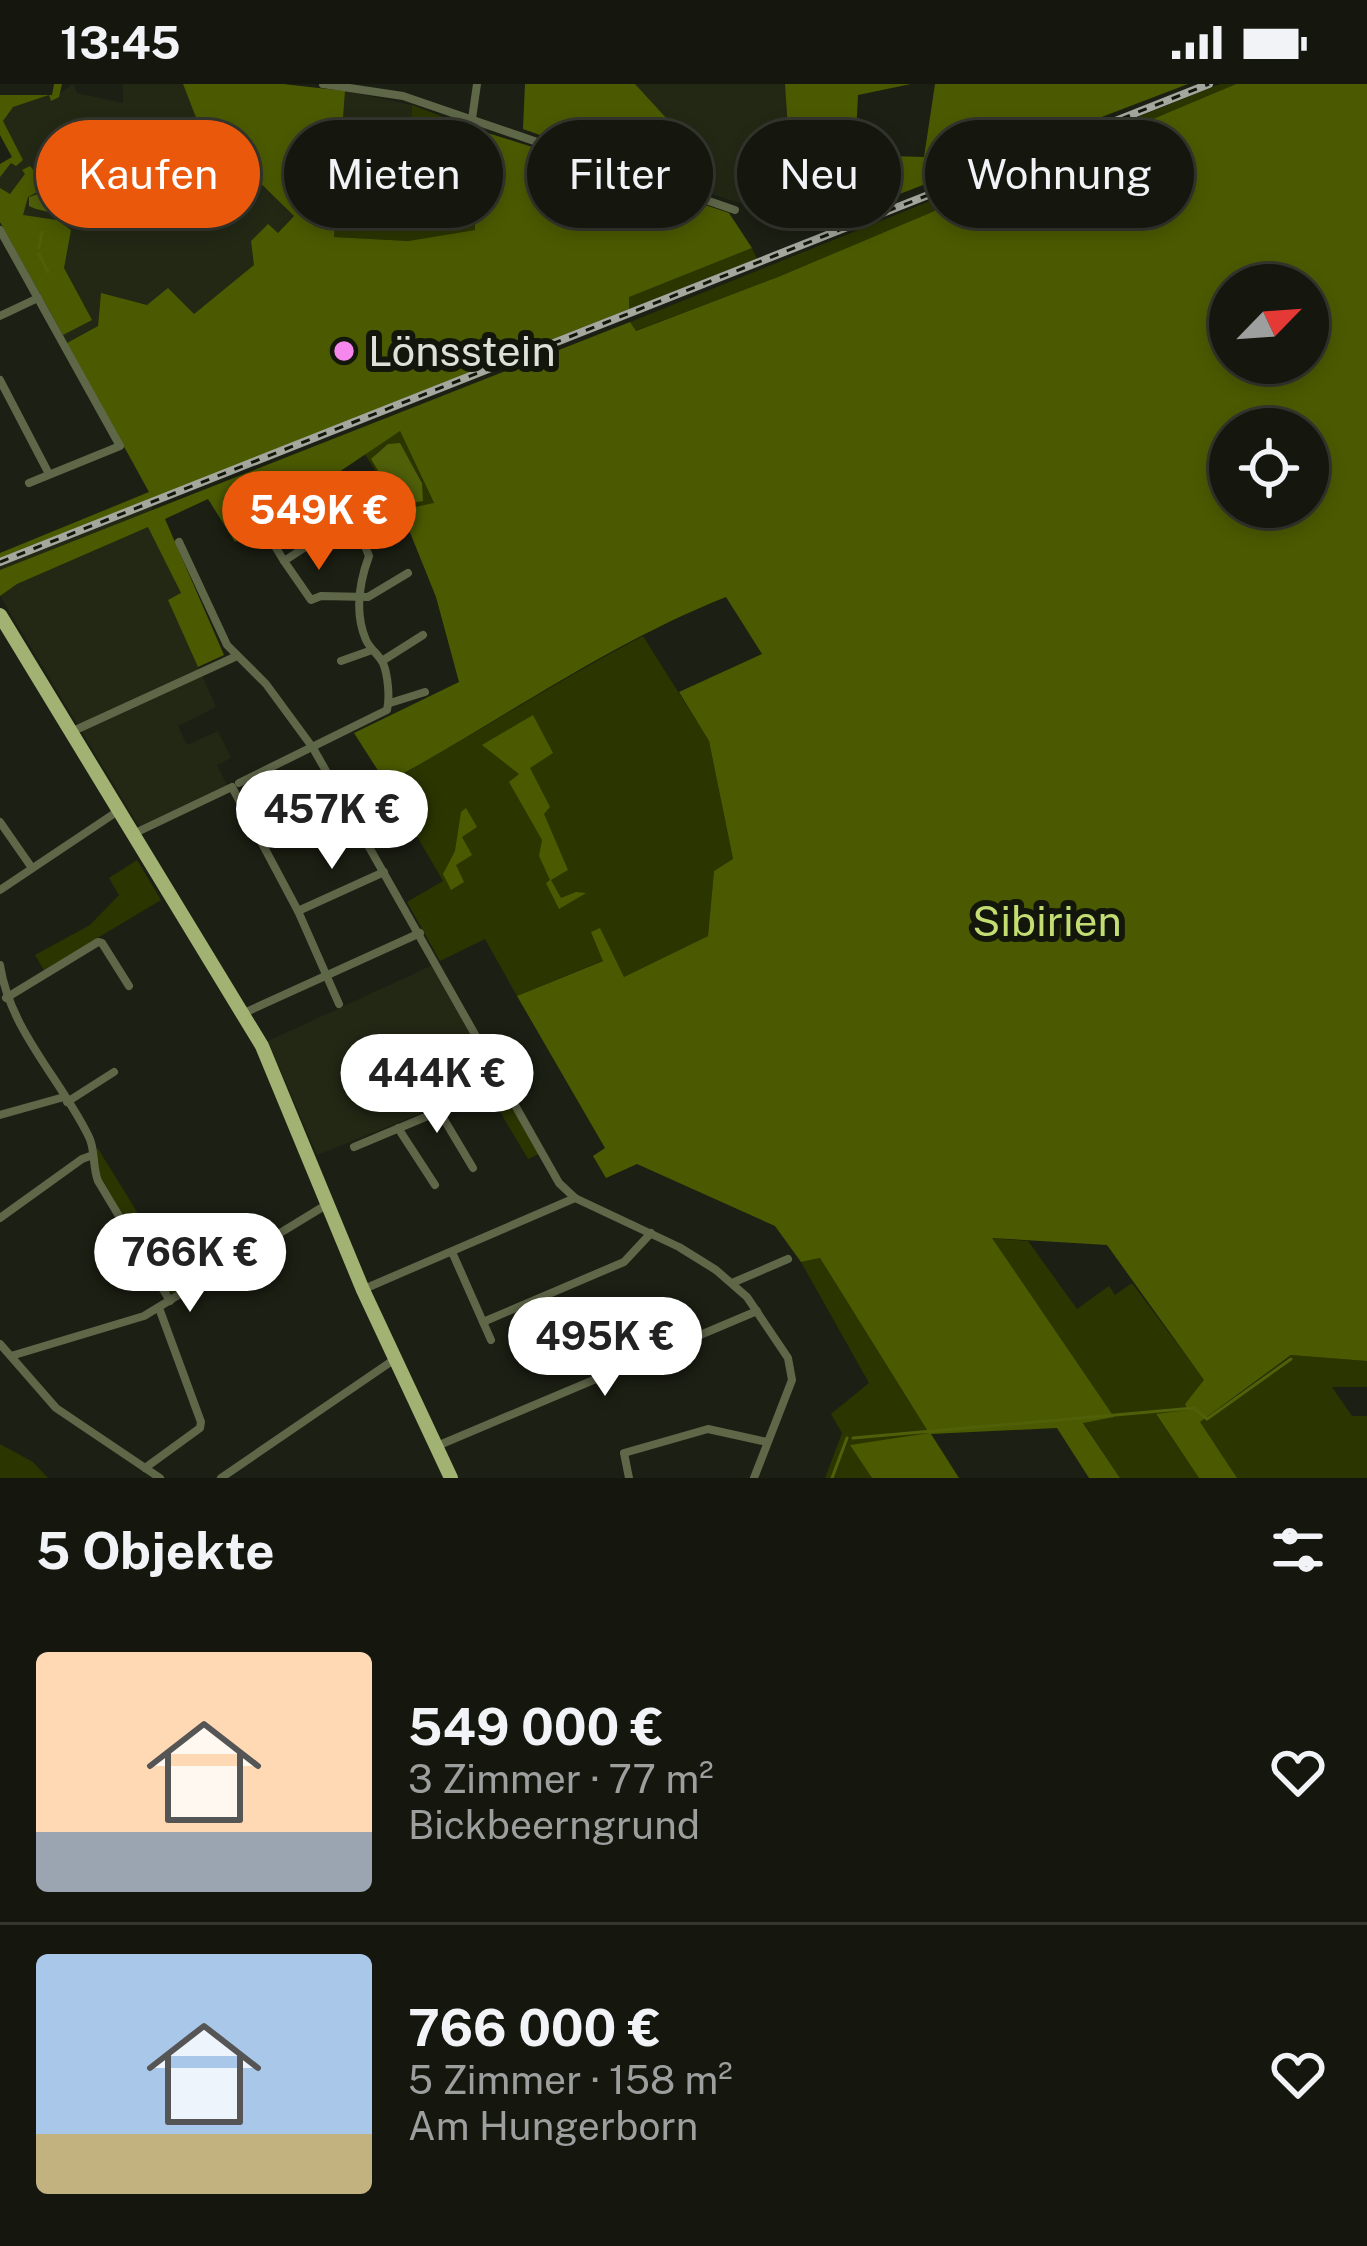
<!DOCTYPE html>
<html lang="de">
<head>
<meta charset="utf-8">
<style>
	body { margin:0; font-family:"Public Sans",sans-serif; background:#22241c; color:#f1f3f6; height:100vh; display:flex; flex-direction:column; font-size:45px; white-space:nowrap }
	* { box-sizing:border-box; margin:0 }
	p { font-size:39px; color:#9d9f9e }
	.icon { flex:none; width:66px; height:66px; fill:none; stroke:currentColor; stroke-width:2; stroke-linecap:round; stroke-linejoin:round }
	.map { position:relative; height:1394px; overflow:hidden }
	.sheet { display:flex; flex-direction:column; background:#15170e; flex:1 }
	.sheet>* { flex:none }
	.top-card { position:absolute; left:36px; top:36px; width:1296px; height:108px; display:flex; gap:24px }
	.needle { width:78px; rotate:65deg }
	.buttons { position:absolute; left:1209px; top:180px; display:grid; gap:24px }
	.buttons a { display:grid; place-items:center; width:120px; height:120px; border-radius:50%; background:#15170e; box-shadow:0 6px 18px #0003,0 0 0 3px #34362e; font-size:60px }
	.price { position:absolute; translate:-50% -102px; padding:0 27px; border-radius:42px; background:#fff; color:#222; font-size:39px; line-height:78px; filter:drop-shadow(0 3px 6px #0008) }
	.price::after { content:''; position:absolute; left:50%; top:72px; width:36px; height:27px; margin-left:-18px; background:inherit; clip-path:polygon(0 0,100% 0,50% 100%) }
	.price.on { background:#ea580c; color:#fff }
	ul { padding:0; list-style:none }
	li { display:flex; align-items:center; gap:36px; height:300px; padding:0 36px }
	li+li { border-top:3px solid #34362e }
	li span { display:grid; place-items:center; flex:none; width:336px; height:240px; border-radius:12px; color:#555 }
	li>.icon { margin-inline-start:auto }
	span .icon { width:144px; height:144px; fill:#fffc; stroke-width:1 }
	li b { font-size:51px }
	h2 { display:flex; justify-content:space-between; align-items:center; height:144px; padding:0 36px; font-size:51px }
	.tag { padding:0 42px; border-radius:54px; background:#15170e; box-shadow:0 6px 18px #0003,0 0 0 3px #34362e; font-size:42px; line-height:108px }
	.tag.on { background:#ea580c; color:#fff }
	.status { display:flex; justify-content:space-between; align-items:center; height:84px; padding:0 60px; background:#15170e; direction:ltr }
	.status svg { height:33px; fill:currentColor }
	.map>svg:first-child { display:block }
</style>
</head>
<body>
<div class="status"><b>13:45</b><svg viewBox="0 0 49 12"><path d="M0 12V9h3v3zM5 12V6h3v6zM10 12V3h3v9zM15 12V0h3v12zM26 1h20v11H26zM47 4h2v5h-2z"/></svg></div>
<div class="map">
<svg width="1367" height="1394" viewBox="0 0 1367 1394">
	<rect width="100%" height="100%" fill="#1c1f13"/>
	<!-- built -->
	<g fill="#232815">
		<polygon points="73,0 77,9 123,19 123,0 183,0 209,67 240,79 294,131 278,149 267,141 251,157 255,181 193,230 101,211 98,242 67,259 0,138 0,80 18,70 2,38 12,23 49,11 51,16"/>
		<polygon points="613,0 785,0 788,45 766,128 598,72 609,36"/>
		<polygon points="345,7 412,21 409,128 336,124"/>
		<polygon points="152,414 152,426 0,486 0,475"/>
		<polygon points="149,442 181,510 169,517 216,623 178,642 187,661 218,647 231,674 217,681 228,703 140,744 0,512 17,500"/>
		<polygon points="435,880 500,998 317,1071 268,957"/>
	</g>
	<!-- green -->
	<g fill="#2b3500" fill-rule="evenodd">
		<polygon points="1220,0 1236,0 778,193 635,247 630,238"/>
		<polygon points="412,21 472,44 475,146 408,157 334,153 336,124 409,127"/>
		<polygon points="548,69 595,85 587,109 540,93"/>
		<polygon points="752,164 757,175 629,225 628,213"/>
		<path d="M400 347 434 420 401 426 364 369ZM400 360 422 398 400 421 391 402Z"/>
		<path d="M643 552 709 657 733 776 714 787 708 852 624 893 599 844 604 876 517 912 485 855 440 877 407 818 443 797 386 699C473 652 555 598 643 552Z"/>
		<polygon points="137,776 161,816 44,886 35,871 90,841 119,811 109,794"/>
		<polygon points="502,1006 539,1070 528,1075 490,1011"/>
		<polygon points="97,1063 184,1204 176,1210 169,1209 97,1091"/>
		<polygon points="990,1154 1028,1157 1077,1225 1109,1202 1115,1211 1132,1199 1205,1297 1185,1320 1189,1326 1156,1331 1199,1394 1120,1394 1083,1338 1113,1332"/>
		<polygon points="820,1174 930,1350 851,1361 872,1394 825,1394 842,1349 831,1330 869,1299 801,1178"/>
		<polygon points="1292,1271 1367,1277 1367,1303 1332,1303 1352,1332 1367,1332 1367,1394 1237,1394 1199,1339"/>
		<polygon points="0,1360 33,1378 48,1394 0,1394"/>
	</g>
	<!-- forest -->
	<g fill="#4b5a00" fill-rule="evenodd">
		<polygon points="54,0 62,0 59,13 51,17 49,11 13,23 3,37 23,76 16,82 11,79 0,93 0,80 12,73 0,51 0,11 52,11"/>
		<polygon points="183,0 283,0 345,7 334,153 408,157 475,146 472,44 548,68 540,93 586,109 596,84 729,129 752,164 629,213 629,225 0,475 0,469 149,408 67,259 98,242 101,209 147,221 168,204 194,230 254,181 251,157 268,140 278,149 294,132 240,79 209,67"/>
		<polygon points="525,0 635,0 668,36 689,70 670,63 671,57 610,36 598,72 523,45"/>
		<polygon points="785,0 911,0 858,11 855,71 924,73 935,0 1188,0 808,145 766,128 788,45"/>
		<path d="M1236 0H1367V1277L1291 1271 1200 1338 1237 1394H1199L1156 1330 1188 1326 1185 1320 1204 1296 1107 1161 992 1154 1114 1333 1083 1339 1120 1394H1089L1057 1344 931 1350 959 1394H872L850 1361 929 1349 820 1174 801 1178 775 1142 637 1080 606 1094 593 1072 605 1064 517 912 603 877 591 848 600 844 624 893 708 852 714 787 733 775 709 657 679 608 762 570 726 513C605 561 499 638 386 699L354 649 459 598 436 513 401 426 434 419 400 347 235 458 208 415 165 435 224 571 198 583 168 516 181 509 148 443 17 500 0 512V486L630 238 636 247 778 193ZM1230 201H1308V279H1230ZM1230 345H1308V423H1230Z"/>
		<polygon points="30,82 47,103 28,113 23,131 57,136 71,146 64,184 92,236 63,251 0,138 0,104 10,110 25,90 22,86"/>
		<polygon points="533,631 553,669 530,684 550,723 544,730 568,786 551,796 561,814 576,808 586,809 559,825 546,799 550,796 539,772 542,756 509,698 519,690 482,661"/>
		<polygon points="466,724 477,743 462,753 472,771 456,781 464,798 451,806 443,790 455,767 461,728"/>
	</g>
	<!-- water -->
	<g fill="#506009">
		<path d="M62 102 82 109 90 118 89 123C73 132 45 130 29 122V113Z"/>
		<polygon points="400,359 422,399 423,417 399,421 371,375 388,360"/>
	</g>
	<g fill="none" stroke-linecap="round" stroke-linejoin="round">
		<!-- stream -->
		<g stroke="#506009" stroke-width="3">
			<polyline points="39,164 42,148"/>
			<polyline points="39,170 48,188"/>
			<polyline points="853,1354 1194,1324 1207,1335 1291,1275"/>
			<polyline points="832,1394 847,1354"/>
		</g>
		<!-- street -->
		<g stroke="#5f6749" stroke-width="8">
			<polyline points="323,0 403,12 735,126"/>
			<polyline points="472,35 477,0"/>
			<polyline points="0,146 120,362 29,399"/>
			<polyline points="0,232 38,214"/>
			<polyline points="0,296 49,390"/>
			<polyline points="348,439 353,431 381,411"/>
			<polyline points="340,445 333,445 284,477 311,516 321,512 368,513 408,489"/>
			<polyline points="270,454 284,477"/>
			<polyline points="179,458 227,561 266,600 313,664 559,1099 575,1114 679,1163 716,1186 747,1213 788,1274 792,1296 754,1394"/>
			<polyline points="341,577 372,566"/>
			<polyline points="382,577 423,551"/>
			<polyline points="390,619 425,608"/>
			<polyline points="71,648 237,572"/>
			<path d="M239 699 387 626C390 614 388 591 383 579 379 571 370 565 366 556 354 528 359 499 369 472L362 455 350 446"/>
			<polyline points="0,738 32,784"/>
			<polyline points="133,750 232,703 298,827 339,920"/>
			<polyline points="0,806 118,727"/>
			<polyline points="298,827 384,788"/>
			<path d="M0 881C10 946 59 993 88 1051 96 1065 92 1082 98 1097L170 1217"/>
			<polyline points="6,914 98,858 102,859 129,902"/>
			<polyline points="244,929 420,849"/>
			<polyline points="67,1018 114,988"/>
			<polyline points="439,1027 473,1084"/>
			<polyline points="0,1031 64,1013"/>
			<polyline points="398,1044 435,1101"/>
			<polyline points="354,1063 504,1000"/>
			<polyline points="0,1134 82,1075 93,1071"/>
			<polyline points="452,1168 491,1256"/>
			<polyline points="732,1199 788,1175"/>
			<polyline points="364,1205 575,1114"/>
			<polyline points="483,1238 624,1178 651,1149"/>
			<polyline points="0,1260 56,1324 160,1394"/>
			<polyline points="11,1272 144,1232 326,1121"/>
			<polyline points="437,1362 757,1227"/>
			<polyline points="145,1384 200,1344 201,1338 159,1224"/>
			<polyline points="221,1394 395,1275"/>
			<polyline points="629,1394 624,1369 708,1345 767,1358"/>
		</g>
		<!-- primary -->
		<polyline stroke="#a2b272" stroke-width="14" points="0,531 262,962 363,1206 451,1394"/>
		<!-- rail casing -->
		<g stroke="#a4a79d" stroke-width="8">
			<polyline id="rail" points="0,478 1209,0"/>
		</g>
		<!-- rail -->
		<use href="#rail" stroke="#13160a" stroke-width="3" stroke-dasharray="9" stroke-linecap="butt"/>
	</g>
	<!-- markers -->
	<circle fill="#f688ed" stroke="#13160a" stroke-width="4.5" cx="344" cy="267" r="12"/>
	<g text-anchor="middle" stroke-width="12" stroke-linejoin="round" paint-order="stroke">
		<!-- poi labels -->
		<g font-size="42" fill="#dee1d9" stroke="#13160a" text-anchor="start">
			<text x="368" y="282">Lönsstein</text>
		</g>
		<!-- park labels -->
		<g font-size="42" fill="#c4dd73" stroke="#13160a">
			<text x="1047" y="852">Sibirien</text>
		</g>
	</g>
</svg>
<div class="buttons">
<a><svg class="needle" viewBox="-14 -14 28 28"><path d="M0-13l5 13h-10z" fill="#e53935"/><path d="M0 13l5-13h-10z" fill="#9d9f9e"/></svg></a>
<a><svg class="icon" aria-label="locate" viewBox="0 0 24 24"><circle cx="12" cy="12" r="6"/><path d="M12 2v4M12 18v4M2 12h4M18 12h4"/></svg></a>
</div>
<b class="price on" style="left:319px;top:489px">549K €</b>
<b class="price" style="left:332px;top:788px">457K €</b>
<b class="price" style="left:437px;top:1052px">444K €</b>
<b class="price" style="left:190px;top:1231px">766K €</b>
<b class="price" style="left:605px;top:1315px">495K €</b>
<div class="top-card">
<a class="tag on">Kaufen</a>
<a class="tag">Mieten</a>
<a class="tag">Filter</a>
<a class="tag">Neu</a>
<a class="tag">Wohnung</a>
</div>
</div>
<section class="sheet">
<h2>5 Objekte<svg class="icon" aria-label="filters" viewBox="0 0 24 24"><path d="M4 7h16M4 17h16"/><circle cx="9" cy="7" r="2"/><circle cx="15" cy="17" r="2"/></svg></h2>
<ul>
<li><span style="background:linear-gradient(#ffd9b3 75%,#9aa5b1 0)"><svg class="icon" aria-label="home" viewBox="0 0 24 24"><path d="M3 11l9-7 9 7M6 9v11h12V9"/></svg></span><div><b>549 000 €</b><p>3 Zimmer · 77 m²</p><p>Bickbeerngrund</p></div><svg class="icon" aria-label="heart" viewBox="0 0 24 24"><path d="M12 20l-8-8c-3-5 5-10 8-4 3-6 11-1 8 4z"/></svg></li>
<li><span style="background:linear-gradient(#a9c7e8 75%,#c2b280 0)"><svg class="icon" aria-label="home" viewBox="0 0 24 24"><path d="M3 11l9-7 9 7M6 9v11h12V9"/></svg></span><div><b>766 000 €</b><p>5 Zimmer · 158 m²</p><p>Am Hungerborn</p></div><svg class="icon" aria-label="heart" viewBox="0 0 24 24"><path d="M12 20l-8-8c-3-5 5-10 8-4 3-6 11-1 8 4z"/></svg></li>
</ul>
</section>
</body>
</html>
